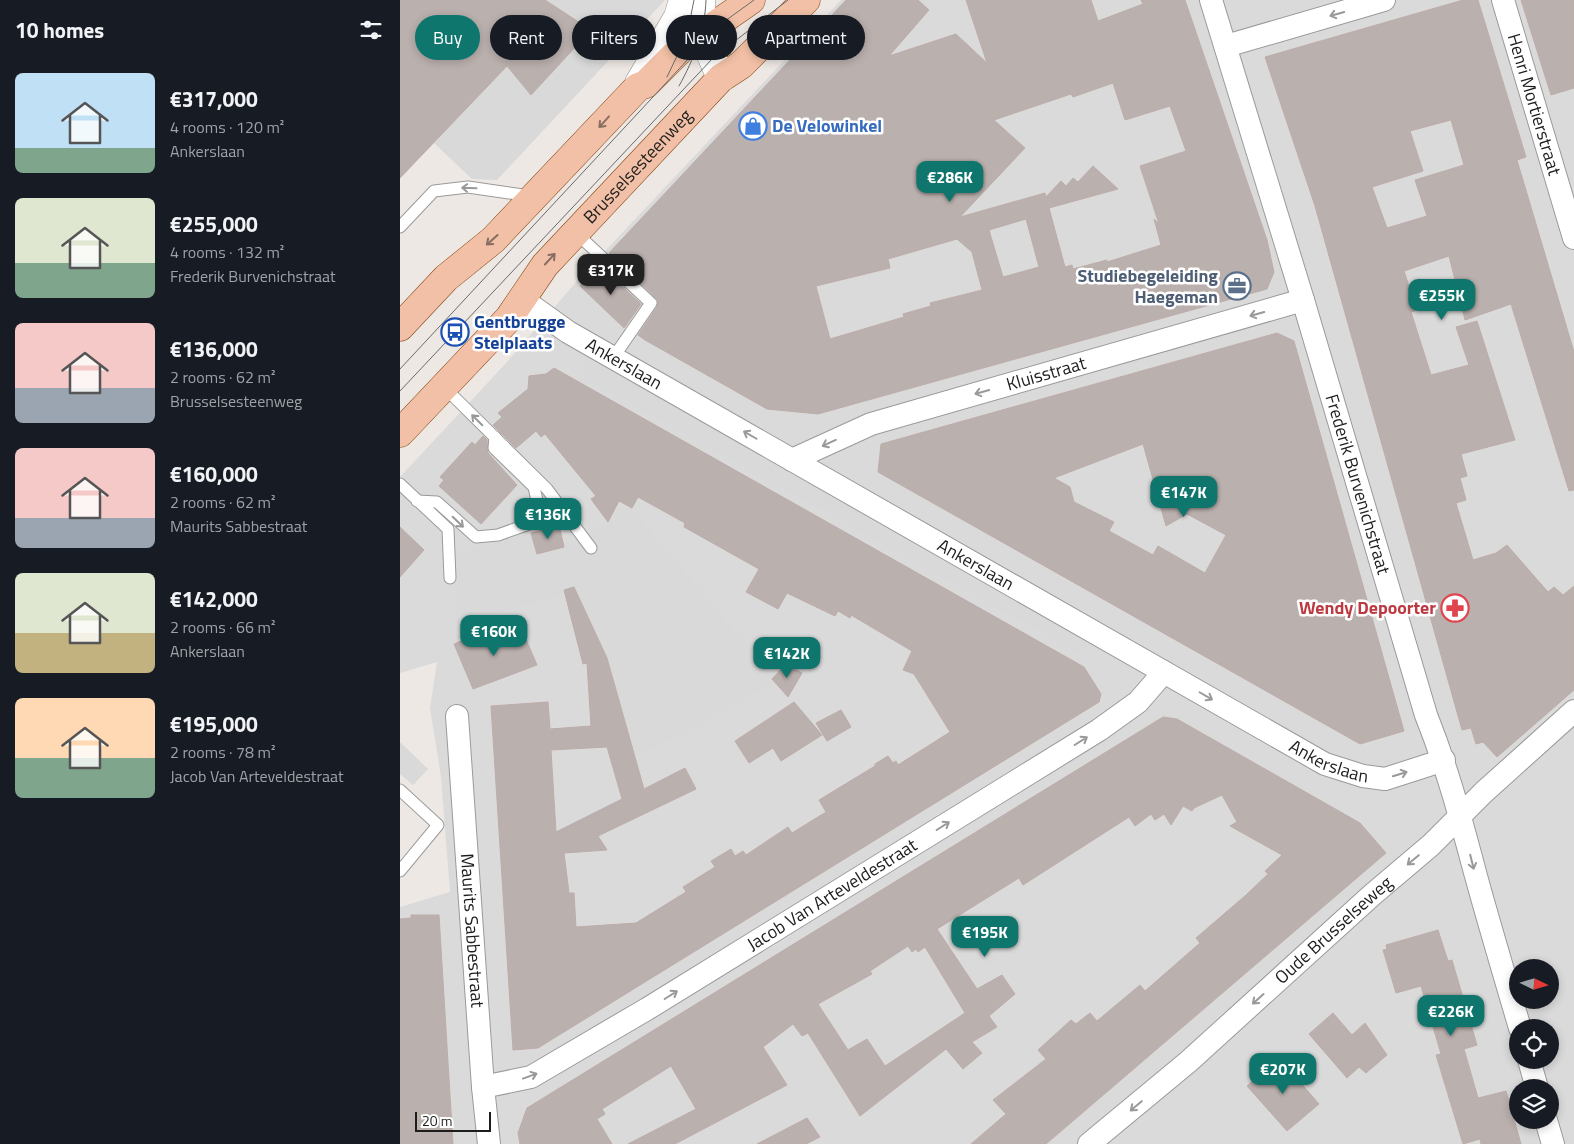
<!DOCTYPE html>
<html lang="en">
<head>
<meta charset="utf-8">
<style>
	body { margin:0; font-family:"Titillium Web",sans-serif; background:#242831; color:#f1f3f6; height:100vh; display:flex; flex-direction:column; font-size:19px; white-space:nowrap }
	* { box-sizing:border-box; margin:0 }
	p { font-size:16px; color:#9ea1a6 }
	.icon { flex:none; width:28px; height:28px; fill:none; stroke:currentColor; stroke-width:2; stroke-linecap:round; stroke-linejoin:round }
	.map { position:relative; flex:1; overflow:hidden }
	.sheet { display:flex; flex-direction:column; background:#171b24; width:400px }
	.sheet>* { flex:none }
	.banner { position:absolute; left:15px; top:15px; width:475px; height:45px; display:flex; gap:10px }
	.needle { width:32px; rotate:95deg }
	.buttons { position:absolute; left:1109px; top:959px; display:grid; gap:10px }
	.buttons a { display:grid; place-items:center; width:50px; height:50px; border-radius:50%; background:#171b24; box-shadow:0 2px 8px #0003; font-size:25px }
	.scale { position:absolute; left:15px; bottom:12px; width:76px; box-sizing:border-box; padding-left:5px; border:2px solid #1d1d1d; border-top:0; font-size:14px; line-height:18px; white-space:nowrap; color:#1d1d1d; -webkit-text-stroke:4px #fff; paint-order:stroke }
	.price { position:absolute; translate:-50% -42px; padding:0 11px; border-radius:10px; background:#0f766e; color:#fff; font-size:16px; line-height:32px; filter:drop-shadow(0 1px 2px #0008) }
	.price::after { content:''; position:absolute; left:50%; top:30px; width:15px; height:11px; margin-left:-8px; background:inherit; clip-path:polygon(0 0,100% 0,50% 100%) }
	.price.active { background:#222; color:#fff }
	ul { padding:0; list-style:none }
	li { display:flex; align-items:center; gap:15px; height:125px; padding:0 15px }
	li span { display:grid; place-items:center; flex:none; width:140px; height:100px; border-radius:8px; color:#555 }
	li>.icon { margin-inline-start:auto }
	span .icon { width:60px; height:60px; fill:#fffc; stroke-width:1 }
	li b { font-size:21px }
	h2 { display:flex; justify-content:space-between; align-items:center; height:60px; padding:0 15px; font-size:21px }
	.tag { padding:0 18px; border-radius:22px; background:#171b24; box-shadow:0 2px 8px #0003; font-size:18px; line-height:45px }
	.tag.active { background:#0f766e; color:#fff }
	main { display:flex; flex:1; min-height:0 }
	.map>svg:first-child { display:block }
</style>
</head>
<body>
<main>
<section class="sheet">
<h2>10 homes<svg class="icon" aria-label="filters" viewBox="0 0 24 24"><path d="M4 7h16M4 17h16"/><circle cx="9" cy="7" r="2"/><circle cx="15" cy="17" r="2"/></svg></h2>
<ul>
<li><span style="background:linear-gradient(#bfe0f5 75%,#7fa58c 0)"><svg class="icon" aria-label="home" viewBox="0 0 24 24"><path d="M3 11l9-7 9 7M6 9v11h12V9"/></svg></span><div><b>€317,000</b><p>4 rooms · 120 m²</p><p>Ankerslaan</p></div></li>
<li><span style="background:linear-gradient(#dfe7d0 65%,#7fa58c 0)"><svg class="icon" aria-label="home" viewBox="0 0 24 24"><path d="M3 11l9-7 9 7M6 9v11h12V9"/></svg></span><div><b>€255,000</b><p>4 rooms · 132 m²</p><p>Frederik Burvenichstraat</p></div></li>
<li><span style="background:linear-gradient(#f6c9c9 65%,#9aa5b1 0)"><svg class="icon" aria-label="home" viewBox="0 0 24 24"><path d="M3 11l9-7 9 7M6 9v11h12V9"/></svg></span><div><b>€136,000</b><p>2 rooms · 62 m²</p><p>Brusselsesteenweg</p></div></li>
<li><span style="background:linear-gradient(#f6c9c9 70%,#9aa5b1 0)"><svg class="icon" aria-label="home" viewBox="0 0 24 24"><path d="M3 11l9-7 9 7M6 9v11h12V9"/></svg></span><div><b>€160,000</b><p>2 rooms · 62 m²</p><p>Maurits Sabbestraat</p></div></li>
<li><span style="background:linear-gradient(#dfe7d0 60%,#c2b280 0)"><svg class="icon" aria-label="home" viewBox="0 0 24 24"><path d="M3 11l9-7 9 7M6 9v11h12V9"/></svg></span><div><b>€142,000</b><p>2 rooms · 66 m²</p><p>Ankerslaan</p></div></li>
<li><span style="background:linear-gradient(#ffd9b3 60%,#7fa58c 0)"><svg class="icon" aria-label="home" viewBox="0 0 24 24"><path d="M3 11l9-7 9 7M6 9v11h12V9"/></svg></span><div><b>€195,000</b><p>2 rooms · 78 m²</p><p>Jacob Van Arteveldestraat</p></div></li>
</ul>
</section>
<div class="map">
<svg width="1174" height="1144" viewBox="0 0 1174 1144">
	<rect width="100%" height="100%" fill="#ede8e4"/>
	<!-- residential -->
	<path fill="#dbdadb" fill-rule="evenodd" d="M441 0H1174V1144H0V907L50 892 41 777 30 708 37 662 0 673V477L107 362 176 282ZM1118 968H1150V1000H1118ZM1118 1028H1150V1060H1118ZM1118 1088H1150V1120H1118Z"/>
	<!-- parking -->
	<g fill="#d9d9d9">
		<polygon points="145,0 265,0 97,180 72,179 34,143 107,66 131,95 190,30"/>
		<polygon points="185,352 689,637 681,654 185,378"/>
		<polygon points="227,507 232,508 278,567 279,565 373,677 375,682 235,757 207,657 176,590 57,624 55,555 131,533 137,554 164,547 209,522"/>
		<polygon points="0,742 28,769 13,785 0,774"/>
	</g>
	<!-- building -->
	<g fill="#bab0ae" stroke="#bdada9" fill-rule="evenodd">
		<polygon points="0,0 145,0 191,30 131,95 107,66 0,178"/>
		<path d="M446 0H518L529 10 489 56 556 34 587 63 566 0H691L698 21 743 4 741 0H785L867 240 874 272 867 289 418 414 367 409 245 340 238 335 257 307 258 300 209 253ZM713 83 725 120 770 106 786 151 740 166 759 224 754 219 761 245 707 262V260L673 269 672 265 665 267 649 208 718 189 693 166 678 182 673 178 666 186 661 181 646 197 645 193 560 217 625 148 594 120 671 94 673 97ZM626 219 639 267 603 277 589 230ZM557 239 572 252 582 290 530 303 531 306 503 314 504 317 430 339 416 286 490 268 488 259Z"/>
		<path d="M1063 0H1078L1126 157 1117 160 1174 352V490L1169 491 1111 304 1065 320 1049 256 1004 271 1017 310 1011 312 1031 375 1069 365 1056 327 1077 321 1115 440 1061 454 1067 476 1060 478 1066 500 1056 503 1073 560 1096 553 1107 545 1148 592 1154 587 1163 595 1174 586V690L1097 757 1083 742 1076 744 1071 728 1062 730 915 206 865 57ZM1051 120 1064 165 1015 180 1027 216 987 228 972 187 1023 171 1010 131Z"/>
		<polygon points="1121,0 1174,0 1174,88 1151,95"/>
		<polygon points="199,265 241,304 224,328 180,286"/>
		<path d="M877 333 894 341 1004 731 960 744 478 472 481 444ZM743 444 766 526 787 514 826 535 805 573 758 546 753 555 709 531 714 522 674 502 670 487 654 478Z"/>
		<path d="M154 368 684 667 701 694 699 702 138 1048 113 1050 91 706 148 702 150 729 191 726 187 663 183 664 164 590 174 587 207 658 244 789 285 768 296 789 198 836 207 850 164 853 169 893H174L176 927 236 923 286 892 283 887 315 867 311 861 331 849 335 856 343 851 346 855 388 827 392 833 426 812 419 800 475 766V764L488 756 493 763 496 761 498 765 550 732 514 674 503 670 512 651 451 615 450 618 438 611 435 616 387 593 378 609 346 592 359 569 284 527 285 523 238 497 232 508 219 501 208 522 191 499 196 496 145 434 141 437 136 431 116 448 93 425 102 417 98 413 128 389 129 376 146 374ZM207 747 222 799 156 832 151 750Z"/>
		<polygon points="83,436 87,440 88,453 117,485 81,524 39,486 44,480 40,477 72,442 75,445"/>
		<polygon points="159,525 164,547 137,554 131,533"/>
		<polygon points="0,527 24,550 0,577"/>
		<polygon points="88,630 94,643 122,630 137,665 73,689 54,644"/>
		<polygon points="386,664 402,673 388,697 372,679"/>
		<polygon points="394,702 422,735 381,761 373,748 349,763 335,741"/>
		<polygon points="441,710 451,727 427,741 416,723"/>
		<path d="M763 717 777 719 960 823 986 853 646 1144H571L606 1114 593 1100 646 1059 638 1050 671 1020 676 1024 690 1013 697 1021 740 985 745 991 800 943 796 938 846 895 868 874 865 871 882 855 830 826 837 822 822 795 794 808 792 811 783 806 771 825 764 814 755 820 751 814 735 826 729 817 623 885 619 878 537 929 577 989 602 975 615 994 589 1016 597 1027 572 1042 582 1053 563 1069 546 1049 460 1116 408 1033 402 1036 393 1024 363 1047 387 1085 275 1144H228L296 1109 271 1066 202 1109 205 1114 197 1119 212 1144H120L118 1133 127 1108ZM508 946 512 952 516 949 518 952 525 947 565 1013 485 1066 467 1039 448 1050 418 1004 472 974 470 971Z"/>
		<polygon points="11,915 39,915 53,1144 0,1144 0,919 11,918"/>
		<polygon points="1038,930 1048,961 1052,960 1077,1045 1064,1049 1078,1098 1106,1091 1121,1144 1081,1144 1080,1139 1063,1144 1036,1055 1041,1054 1021,986 996,993 983,950 987,949 986,945"/>
		<polygon points="933,1013 952,1035 965,1023 987,1055 966,1073 959,1067 947,1078 909,1034"/>
		<polygon points="879,1058 919,1104 887,1131 847,1086"/>
		<polygon points="407,1118 420,1137 406,1144 357,1144"/>
	</g>
	<g fill="none" stroke-linecap="round" stroke-linejoin="round">
		<!-- service casing -->
		<g stroke="#9a9a9a" stroke-width="13">
			<g id="service">
				<polyline points="0,227 34,191 68,187 130,196"/>
				<polyline points="175,232 251,303 213,358"/>
				<polyline points="44,387 147,489 191,548"/>
				<polyline points="0,484 48,529 50,578"/>
				<polyline points="17,501 37,502 76,537 98,535 129,524 138,505 134,487 94,448 95,437"/>
				<polyline points="0,790 38,825 0,871"/>
			</g>
		</g>
		<!-- minor casing -->
		<g stroke="#9a9a9a" stroke-width="24">
			<g id="minor">
				<path id="s1" d="M811 0 903 300 1026 715C1048 770 1061 820 1076 876 1090 927 1105 977 1120 1028"/>
				<path id="s2" d="M1103 0 1174 238"/>
				<polyline points="826,46 984,0"/>
				<path id="s3" d="M122 299 168 332 925 764 963 776 985 779 1044 760"/>
				<path id="s4" d="M392 460 471 424 903 300"/>
				<path id="s5" d="M57 716 83 1087 89 1144"/>
				<polyline points="1129,1060 1137,1088"/>
				<path id="s6" d="M83 1087 131 1077 247 1009 699 730 738 702 764 672"/>
				<polyline points="1146,1120 1153,1144"/>
				<path id="s7" d="M689 1144 788 1062 972 895 1031 845 1084 792 1174 711"/>
			</g>
		</g>
		<!-- tertiary casing -->
		<g stroke="#9a9a9a" stroke-width="29">
			<g id="tertiary">
				<polyline points="301,0 302,34 321,78"/>
				<polyline points="239,83 278,17 283,0"/>
			</g>
		</g>
		<!-- primary casing -->
		<g stroke="#864511" stroke-width="29">
			<g id="primary">
				<polyline points="0,327 46,278 93,240 238,87 246,84 281,49 351,0"/>
				<path id="s8" d="M0 433 109 318 145 265 321 78 341 65 406 0"/>
			</g>
		</g>
		<!-- service -->
		<use href="#service" stroke="#fff" stroke-width="11"/>
		<!-- minor -->
		<use href="#minor" stroke="#fff" stroke-width="22"/>
		<!-- tertiary -->
		<use href="#tertiary" stroke="#fff" stroke-width="28"/>
		<!-- primary -->
		<use href="#primary" stroke="#f1c0a6" stroke-width="28"/>
		<!-- tram -->
		<g stroke="#6b6b6b" stroke-width="1">
			<polyline points="267,77 287,35 294,0"/>
			<path d="M279 86C294 59 305 31 306 0"/>
			<polyline points="0,369 305,41 325,21 354,0"/>
			<polyline points="0,391 313,58 388,0"/>
		</g>
	</g>
	<!-- one-way arrows -->
	<defs><path id="oneway-shaft" d="M-6 0H5M1.5-3L5.5 0L1.5 3" fill="none" stroke-width="1.6" stroke-linecap="round" stroke-linejoin="round" transform="scale(1.25)"/></defs>
	<g stroke="#999">
		<use href="#oneway-shaft" transform="translate(937 14) rotate(164)"/>
		<use href="#oneway-shaft" transform="translate(69 188) rotate(-178)"/>
		<use href="#oneway-shaft" transform="translate(857 314) rotate(164)"/>
		<use href="#oneway-shaft" transform="translate(582 392) rotate(164)"/>
		<use href="#oneway-shaft" transform="translate(77 420) rotate(-135)"/>
		<use href="#oneway-shaft" transform="translate(350 435) rotate(-150)"/>
		<use href="#oneway-shaft" transform="translate(429 443) rotate(155)"/>
		<use href="#oneway-shaft" transform="translate(58 522) rotate(44)"/>
		<use href="#oneway-shaft" transform="translate(806 696) rotate(30)"/>
		<use href="#oneway-shaft" transform="translate(681 741) rotate(-32)"/>
		<use href="#oneway-shaft" transform="translate(1000 774) rotate(-17)"/>
		<use href="#oneway-shaft" transform="translate(543 826) rotate(-32)"/>
		<use href="#oneway-shaft" transform="translate(1013 860) rotate(140)"/>
		<use href="#oneway-shaft" transform="translate(1072 862) rotate(76)"/>
		<use href="#oneway-shaft" transform="translate(271 995) rotate(-32)"/>
		<use href="#oneway-shaft" transform="translate(858 999) rotate(138)"/>
		<use href="#oneway-shaft" transform="translate(130 1076) rotate(-20)"/>
		<use href="#oneway-shaft" transform="translate(736 1106) rotate(140)"/>
	</g>
	<g stroke="#876e62">
		<use href="#oneway-shaft" transform="translate(204 122) rotate(132)"/>
		<use href="#oneway-shaft" transform="translate(92 240) rotate(138)"/>
		<use href="#oneway-shaft" transform="translate(150 259) rotate(-47)"/>
	</g>
	<!-- icons -->
	<defs>
		<g id="shop-ring" transform="scale(1.4375)"><circle r="9.5" fill="#fff" stroke="#3f7fe0" stroke-width="1.5"/><path d="M-5-2.5h2.3a2.7 3.5 0 0 1 5.4 0H5L5.5 6h-11ZM-1.5-2.5h3a1.5 2.3 0 0 0-3 0Z" fill="#3f7fe0"/></g>
		<g id="office-ring" transform="scale(1.4375)"><circle r="9.5" fill="#fff" stroke="#5c6f8a" stroke-width="1.5"/><path d="M-6-3h4V-5.5h4V-3h4V5H-6ZM-1-4.5V-3h2v-1.5ZM-6 0V1H6V0Z" fill="#5c6f8a"/></g>
		<g id="bus-ring" transform="scale(1.4375)"><circle r="9.5" fill="#fff" stroke="#1a4fb4" stroke-width="1.5"/><path d="M-5-6H5V4H4V6H2V4H-2V6H-4V4H-5ZM-3.5-4V0h7V-4ZM-3.5 1.2v1.5H-2V1.2ZM2 1.2v1.5H3.5V1.2Z" fill="#1a4fb4"/></g>
		<g id="pharmacy-ring" transform="scale(1.4375)"><circle r="9.5" fill="#fff" stroke="#e0444e" stroke-width="1.5"/><path d="M-2-6h4v4h4v4h-4v4h-4v-4h-4v-4h4Z" fill="#e0444e"/></g>
	</defs>
	<g fill-rule="evenodd">
		<use href="#shop-ring" x="353" y="126"/>
		<use href="#office-ring" x="837" y="286"/>
		<use href="#bus-ring" x="55" y="332"/>
		<use href="#pharmacy-ring" x="1055" y="608"/>
	</g>
	<g text-anchor="middle" stroke-width="5" stroke-linejoin="round" paint-order="stroke">
		<!-- street labels -->
		<g font-size="18" fill="#1d1d1d" stroke="#fff">
			<text dy="6" stroke="none"><textPath href="#s2" startOffset="109">Henri Mortierstraat</textPath></text>
			<text dy="6" stroke="none"><textPath href="#s8" startOffset="358">Brusselsesteenweg</textPath></text>
			<text dy="6" stroke="none"><textPath href="#s3" startOffset="121">Ankerslaan</textPath></text>
			<text dy="6" stroke="none"><textPath href="#s4" startOffset="269">Kluisstraat</textPath></text>
			<text dy="6" stroke="none"><textPath href="#s1" startOffset="506">Frederik Burvenichstraat</textPath></text>
			<text dy="6" stroke="none"><textPath href="#s3" startOffset="526">Ankerslaan</textPath></text>
			<text dy="6" stroke="none"><textPath href="#s3" startOffset="931">Ankerslaan</textPath></text>
			<text dy="6" stroke="none"><textPath href="#s6" startOffset="401">Jacob Van Arteveldestraat</textPath></text>
			<text dy="6" stroke="none"><textPath href="#s5" startOffset="215">Maurits Sabbestraat</textPath></text>
			<text dy="6" stroke="none"><textPath href="#s7" startOffset="325">Oude Brusselseweg</textPath></text>
		</g>
		<!-- shop labels -->
		<g font-size="18" font-weight="bold" fill="#366cbe" stroke="#fff" text-anchor="start">
			<text x="372" y="132">De Velowinkel</text>
		</g>
		<!-- service labels -->
		<g font-size="18" font-weight="bold" fill="#4e5e75" stroke="#fff" text-anchor="end">
			<text x="818" y="282">Studiebegeleiding<tspan x="818" dy="21">Haegeman</tspan></text>
		</g>
		<!-- transit labels -->
		<g font-size="18" font-weight="bold" fill="#164399" stroke="#fff" text-anchor="start">
			<text x="74" y="328">Gentbrugge<tspan x="74" dy="21">Stelplaats</tspan></text>
		</g>
		<!-- health labels -->
		<g font-size="18" font-weight="bold" fill="#be3a42" stroke="#fff" text-anchor="end">
			<text x="1036" y="614">Wendy Depoorter</text>
		</g>
	</g>
</svg>
<div class="buttons">
<a><svg class="needle" viewBox="-14 -14 28 28"><path d="M0-13l5 13h-10z" fill="#e53935"/><path d="M0 13l5-13h-10z" fill="#9ea1a6"/></svg></a>
<a><svg class="icon" aria-label="locate" viewBox="0 0 24 24"><circle cx="12" cy="12" r="6"/><path d="M12 2v4M12 18v4M2 12h4M18 12h4"/></svg></a>
<a><svg class="icon" aria-label="layers" viewBox="0 0 24 24"><path d="M12 4l9 5-9 5-9-5zM3 14l9 5 9-5"/></svg></a>
</div>
<div class="scale">20 m</div>
<b class="price" style="left:550px;top:203px">€286K</b>
<b class="price active" style="left:211px;top:296px">€317K</b>
<b class="price" style="left:1042px;top:321px">€255K</b>
<b class="price" style="left:784px;top:518px">€147K</b>
<b class="price" style="left:148px;top:540px">€136K</b>
<b class="price" style="left:94px;top:657px">€160K</b>
<b class="price" style="left:387px;top:679px">€142K</b>
<b class="price" style="left:585px;top:958px">€195K</b>
<b class="price" style="left:1051px;top:1037px">€226K</b>
<b class="price" style="left:883px;top:1095px">€207K</b>
<div class="banner">
<a class="tag active">Buy</a>
<a class="tag">Rent</a>
<a class="tag">Filters</a>
<a class="tag">New</a>
<a class="tag">Apartment</a>
</div>
</div>
</main>
</body>
</html>
